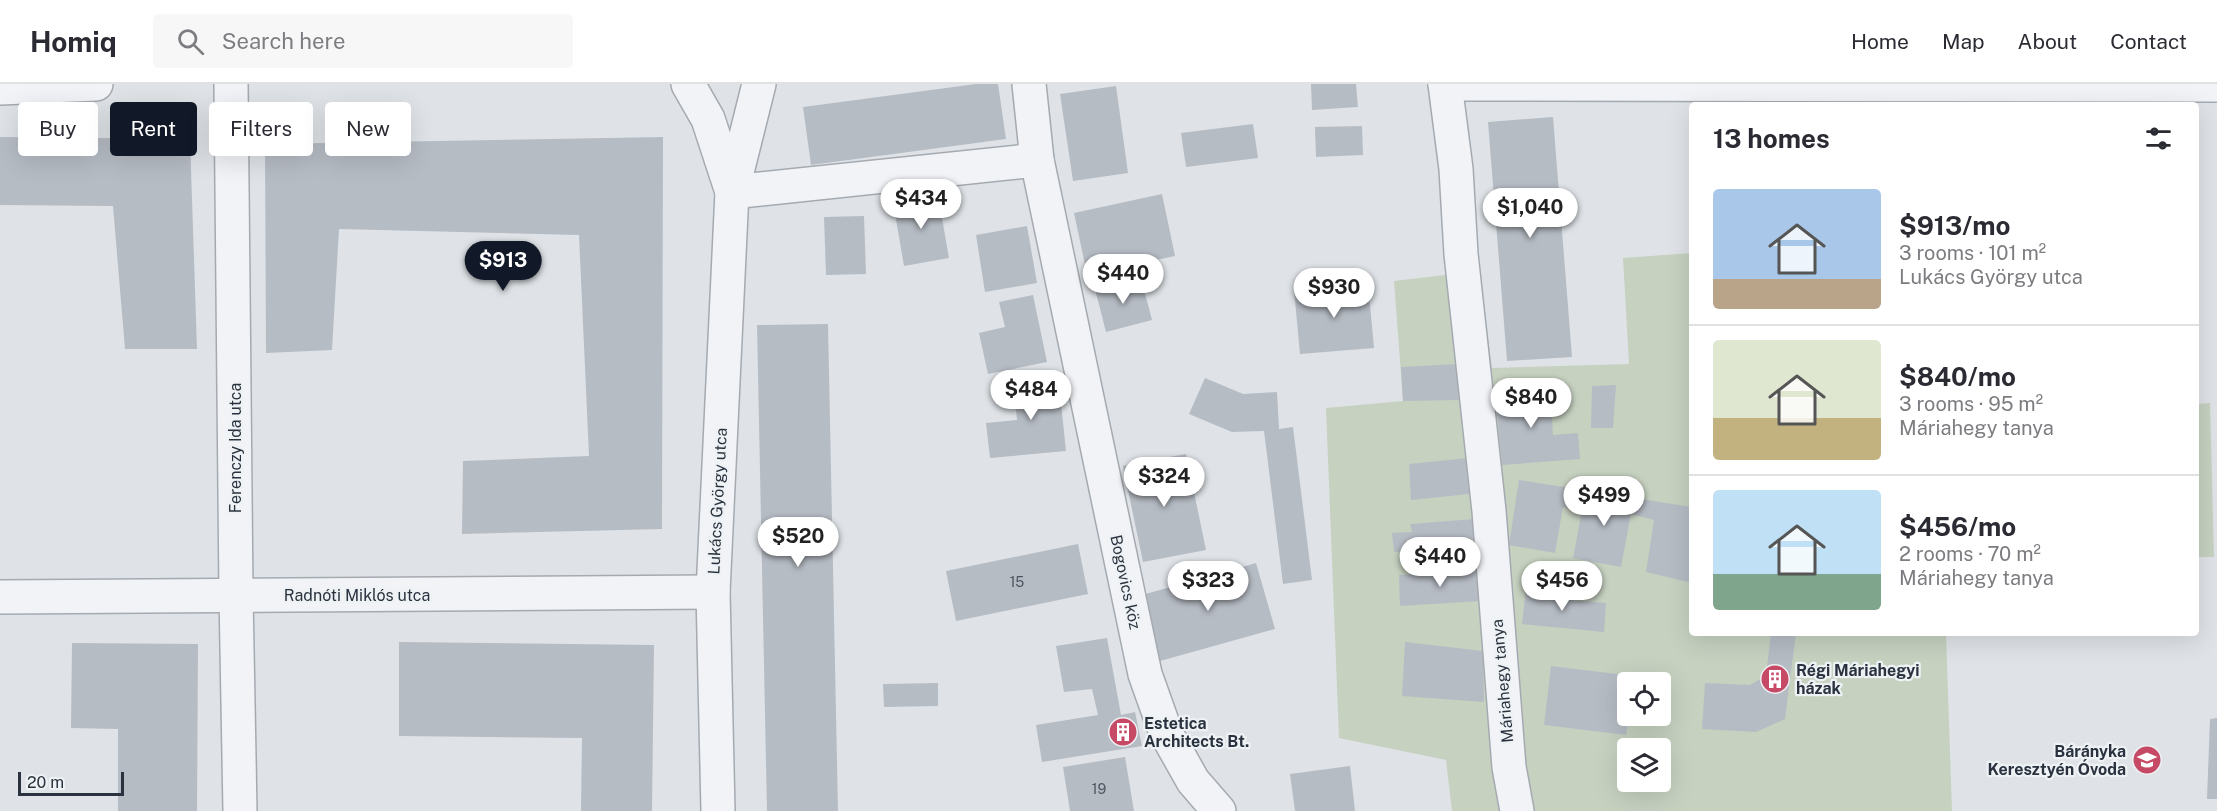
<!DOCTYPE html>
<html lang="en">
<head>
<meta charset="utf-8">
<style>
	body { margin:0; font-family:"Public Sans",sans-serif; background:#f7f7f7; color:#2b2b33; height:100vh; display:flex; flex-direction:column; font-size:22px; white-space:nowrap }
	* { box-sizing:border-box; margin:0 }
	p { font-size:20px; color:#7c7c81 }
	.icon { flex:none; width:33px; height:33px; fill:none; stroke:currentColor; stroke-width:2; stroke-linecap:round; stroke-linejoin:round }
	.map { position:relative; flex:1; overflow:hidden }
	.drawer { position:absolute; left:1689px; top:18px; width:510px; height:534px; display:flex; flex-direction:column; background:#fff; border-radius:6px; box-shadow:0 6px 24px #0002 }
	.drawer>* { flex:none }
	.guide { position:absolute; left:18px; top:18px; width:570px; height:54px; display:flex; gap:12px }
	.controls { position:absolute; left:1617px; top:588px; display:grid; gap:12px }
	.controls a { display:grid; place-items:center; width:54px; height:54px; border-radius:6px; background:#fff; box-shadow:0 6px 24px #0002; font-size:30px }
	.scale { position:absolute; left:18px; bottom:15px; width:106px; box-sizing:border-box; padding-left:6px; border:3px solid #29323e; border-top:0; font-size:16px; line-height:21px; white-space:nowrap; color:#29323e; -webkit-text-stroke:4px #eef2f5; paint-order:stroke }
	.price { position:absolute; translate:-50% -51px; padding:0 14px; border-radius:21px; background:#fff; color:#222; font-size:20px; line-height:39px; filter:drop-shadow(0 2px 3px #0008) }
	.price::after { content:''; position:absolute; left:50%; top:36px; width:18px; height:14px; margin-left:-9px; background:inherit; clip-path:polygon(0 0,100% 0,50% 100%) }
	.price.on { background:#111827; color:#fff }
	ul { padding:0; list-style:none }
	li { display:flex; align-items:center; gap:18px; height:150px; padding:0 24px }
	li+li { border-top:2px solid #e1e1e2 }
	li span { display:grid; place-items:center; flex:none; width:168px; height:120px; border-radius:6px; color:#555 }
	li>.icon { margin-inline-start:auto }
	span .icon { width:72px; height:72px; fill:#fffc; stroke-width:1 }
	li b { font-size:26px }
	h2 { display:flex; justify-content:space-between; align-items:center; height:72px; padding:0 24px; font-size:26px }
	.tag { padding:0 21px; border-radius:6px; background:#fff; box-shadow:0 6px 24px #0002; font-size:21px; line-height:54px }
	.tag.on { background:#111827; color:#fff }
	header { display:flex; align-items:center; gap:36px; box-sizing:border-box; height:84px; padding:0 30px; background:#fff; border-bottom:2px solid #e1e1e2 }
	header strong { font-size:28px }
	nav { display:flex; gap:33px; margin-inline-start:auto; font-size:21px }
	.search { width:420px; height:54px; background:#f7f7f7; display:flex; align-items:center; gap:15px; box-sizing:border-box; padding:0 21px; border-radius:6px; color:#7c7c81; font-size:22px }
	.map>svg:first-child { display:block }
</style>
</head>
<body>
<header>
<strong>Homiq</strong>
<div class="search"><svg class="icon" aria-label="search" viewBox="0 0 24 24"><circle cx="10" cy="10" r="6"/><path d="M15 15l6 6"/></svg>Search here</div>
<nav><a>Home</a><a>Map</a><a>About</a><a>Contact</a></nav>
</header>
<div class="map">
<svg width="2217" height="727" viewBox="0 0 2217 727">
	<rect width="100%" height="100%" fill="#dfe3e7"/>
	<!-- green -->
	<g fill="#c6d1c0" fill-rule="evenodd">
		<path d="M1692 169V549H1946L1952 727H1452L1446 676 1339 654 1326 324 1403 317 1394 197 1479 187 1492 284 1629 280 1623 174ZM1628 598H1660V632H1628ZM1628 664H1660V698H1628Z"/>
		<polygon points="2210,319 2214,473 2196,473 2196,320"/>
	</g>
	<!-- building -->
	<g fill="#b6bcc4">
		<polygon points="976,0 998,0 1006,55 811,81 803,23"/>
		<polygon points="1311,0 1356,0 1358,23 1312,26"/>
		<polygon points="1116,2 1128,89 1073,97 1060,10"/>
		<polygon points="1553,33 1572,273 1507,277 1488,38"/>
		<polygon points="1253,40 1258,74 1186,83 1181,49"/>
		<polygon points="1362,42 1363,71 1316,73 1315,43"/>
		<polygon points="0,53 190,55 197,265 125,265 113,122 0,121"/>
		<polygon points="663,53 662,445 462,450 463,377 589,372 579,151 339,145 332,266 266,269 265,60"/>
		<polygon points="1162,110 1175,172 1087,190 1074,129"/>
		<polygon points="938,111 949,174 904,182 893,118"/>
		<polygon points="864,132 866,190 826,191 824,133"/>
		<polygon points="1027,142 1037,199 985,208 976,151"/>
		<polygon points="1141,194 1152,236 1106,248 1095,205"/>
		<polygon points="1368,199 1374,264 1300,270 1294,206"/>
		<polygon points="1033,211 1047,278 988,290 979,249 1005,243 999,218"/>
		<polygon points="828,240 838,727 767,727 757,241"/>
		<polygon points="1458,280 1459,316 1403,317 1401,283"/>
		<polygon points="1058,290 1066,367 990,374 986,339 1017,336 1013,295"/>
		<polygon points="1205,294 1243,310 1277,308 1279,345 1293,343 1312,496 1283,500 1264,347 1232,348 1189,330"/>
		<polygon points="1616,301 1613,344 1591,344 1592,302"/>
		<polygon points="1550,304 1553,351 1578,349 1580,375 1502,381 1495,308"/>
		<polygon points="1186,370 1206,466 1143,478 1123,382"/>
		<polygon points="1468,374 1469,410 1411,416 1409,380"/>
		<polygon points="1519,396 1692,423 1692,499 1646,488 1654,436 1631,430 1621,483 1573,474 1582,426 1563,423 1555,469 1509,461"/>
		<polygon points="1475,435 1475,464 1394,468 1392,449 1412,448 1410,440"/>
		<polygon points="1078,460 1088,510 956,537 946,487"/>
		<polygon points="1256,479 1275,545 1160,577 1142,511"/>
		<polygon points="1479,485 1480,517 1400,522 1399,491"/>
		<polygon points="1526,505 1568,509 1569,516 1606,519 1604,548 1522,540"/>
		<polygon points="1771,549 1796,549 1785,635 1756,648 1702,645 1705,599 1750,601 1766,592"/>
		<polygon points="1107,554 1121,631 1135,628 1142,662 1042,678 1036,641 1098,631 1092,605 1064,608 1056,562"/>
		<polygon points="399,558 654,561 652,727 581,727 582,654 399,652"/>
		<polygon points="1405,558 1483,567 1484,618 1402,612"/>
		<polygon points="72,559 198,560 197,727 118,727 118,645 71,644"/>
		<polygon points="1551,582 1633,592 1633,598 1628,598 1629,632 1626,651 1544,641"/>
		<polygon points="938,599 938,622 884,623 883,600"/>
		<polygon points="2217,634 2217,715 2207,715 2210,635"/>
		<polygon points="1125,673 1134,727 1070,727 1063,683"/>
		<polygon points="1350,682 1355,727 1295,727 1290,690"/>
	</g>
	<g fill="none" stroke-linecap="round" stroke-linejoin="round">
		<!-- minor casing -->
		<g stroke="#a5aab1" stroke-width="36">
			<g id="minor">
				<polyline points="231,0 236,511 240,727"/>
				<polyline points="688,0 708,35 732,108 1037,76"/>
				<polyline points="1029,0 1037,76 1145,590 1166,649 1193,697 1219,727"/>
				<polyline points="1445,0 2217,1"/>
				<polyline points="1445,0 1456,85 1461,170 1489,427 1509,683 1517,727"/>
				<polyline points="0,4 96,0"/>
				<polyline points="0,513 713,508"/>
				<polyline points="718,727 713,508 732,108 759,0"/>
			</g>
		</g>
		<!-- minor -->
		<use href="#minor" stroke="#f1f3f6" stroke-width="33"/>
	</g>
	<!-- icons -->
	<defs>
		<g id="building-disc" transform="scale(1.5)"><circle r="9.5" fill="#c64a65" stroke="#eef2f5"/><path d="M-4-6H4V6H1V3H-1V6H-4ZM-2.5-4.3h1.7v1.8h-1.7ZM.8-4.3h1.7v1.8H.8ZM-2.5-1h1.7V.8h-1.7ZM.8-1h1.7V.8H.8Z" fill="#fff"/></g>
		<g id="school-disc" transform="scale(1.5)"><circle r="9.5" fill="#c64a65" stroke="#eef2f5"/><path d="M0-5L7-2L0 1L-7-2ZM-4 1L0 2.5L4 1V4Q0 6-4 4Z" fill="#fff"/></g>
	</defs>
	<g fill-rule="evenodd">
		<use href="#building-disc" x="1775" y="595"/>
		<use href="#building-disc" x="1123" y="648"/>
		<use href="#school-disc" x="2147" y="676"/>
	</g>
	<g text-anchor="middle" stroke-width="4.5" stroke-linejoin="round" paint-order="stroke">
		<!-- number labels -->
		<g font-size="14" fill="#4c5460">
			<text x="1017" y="503">15</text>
			<text x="1099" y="710">19</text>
		</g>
		<!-- street labels -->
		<g font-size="16" fill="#29323e" stroke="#eef2f5">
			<text transform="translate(235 364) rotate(-90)" y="6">Ferenczy Ida utca</text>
			<text transform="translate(717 417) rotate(-87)" y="6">Lukács György utca</text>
			<text transform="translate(1126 498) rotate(78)" y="6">Bogovics köz</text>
			<text x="357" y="517">Radnóti Miklós utca</text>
			<text transform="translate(1502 597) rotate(-95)" y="6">Máriahegy tanya</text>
		</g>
		<!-- poi labels -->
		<g font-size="16" font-weight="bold" fill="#29323e" stroke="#eef2f5" text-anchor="start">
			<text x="1796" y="592">Régi Máriahegyi<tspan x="1796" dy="18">házak</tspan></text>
			<text x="1144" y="645">Estetica<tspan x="1144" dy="18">Architects Bt.</tspan></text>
			<text x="2126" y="673" text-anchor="end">Bárányka<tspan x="2126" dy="18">Keresztyén Óvoda</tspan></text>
		</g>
	</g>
</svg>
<div class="controls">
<a><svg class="icon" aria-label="locate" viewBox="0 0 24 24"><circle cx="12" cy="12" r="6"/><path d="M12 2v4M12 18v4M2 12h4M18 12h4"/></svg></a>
<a><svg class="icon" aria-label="layers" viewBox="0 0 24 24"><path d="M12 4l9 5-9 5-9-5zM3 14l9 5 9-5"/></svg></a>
</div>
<div class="scale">20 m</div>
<b class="price" style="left:921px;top:146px">$434</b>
<b class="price" style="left:1530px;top:155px">$1,040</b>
<b class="price on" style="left:503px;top:208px">$913</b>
<b class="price" style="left:1123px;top:221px">$440</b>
<b class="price" style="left:1334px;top:235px">$930</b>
<b class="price" style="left:1031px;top:337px">$484</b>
<b class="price" style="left:1531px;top:345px">$840</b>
<b class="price" style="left:1164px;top:424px">$324</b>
<b class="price" style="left:1604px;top:443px">$499</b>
<b class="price" style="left:798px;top:484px">$520</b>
<b class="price" style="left:1440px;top:504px">$440</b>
<b class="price" style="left:1208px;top:528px">$323</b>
<b class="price" style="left:1562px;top:528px">$456</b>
<div class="guide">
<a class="tag">Buy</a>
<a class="tag on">Rent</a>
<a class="tag">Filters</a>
<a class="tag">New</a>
</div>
<section class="drawer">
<h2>13 homes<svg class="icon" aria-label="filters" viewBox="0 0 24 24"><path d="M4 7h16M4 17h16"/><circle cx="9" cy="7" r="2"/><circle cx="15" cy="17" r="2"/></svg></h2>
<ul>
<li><span style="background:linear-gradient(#a9c7e8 75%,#b9a48a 0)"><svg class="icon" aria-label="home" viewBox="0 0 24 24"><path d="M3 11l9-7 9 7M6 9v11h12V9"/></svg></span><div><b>$913/mo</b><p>3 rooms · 101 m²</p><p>Lukács György utca</p></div></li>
<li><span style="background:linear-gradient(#dfe7d0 65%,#c2b280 0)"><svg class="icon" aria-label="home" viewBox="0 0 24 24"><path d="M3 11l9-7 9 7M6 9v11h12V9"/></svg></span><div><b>$840/mo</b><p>3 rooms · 95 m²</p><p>Máriahegy tanya</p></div></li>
<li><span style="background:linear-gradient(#bfe0f5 70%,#7fa58c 0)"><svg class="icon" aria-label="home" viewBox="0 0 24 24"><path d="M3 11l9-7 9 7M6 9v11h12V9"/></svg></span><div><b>$456/mo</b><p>2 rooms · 70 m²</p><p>Máriahegy tanya</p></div></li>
</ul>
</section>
</div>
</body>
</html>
